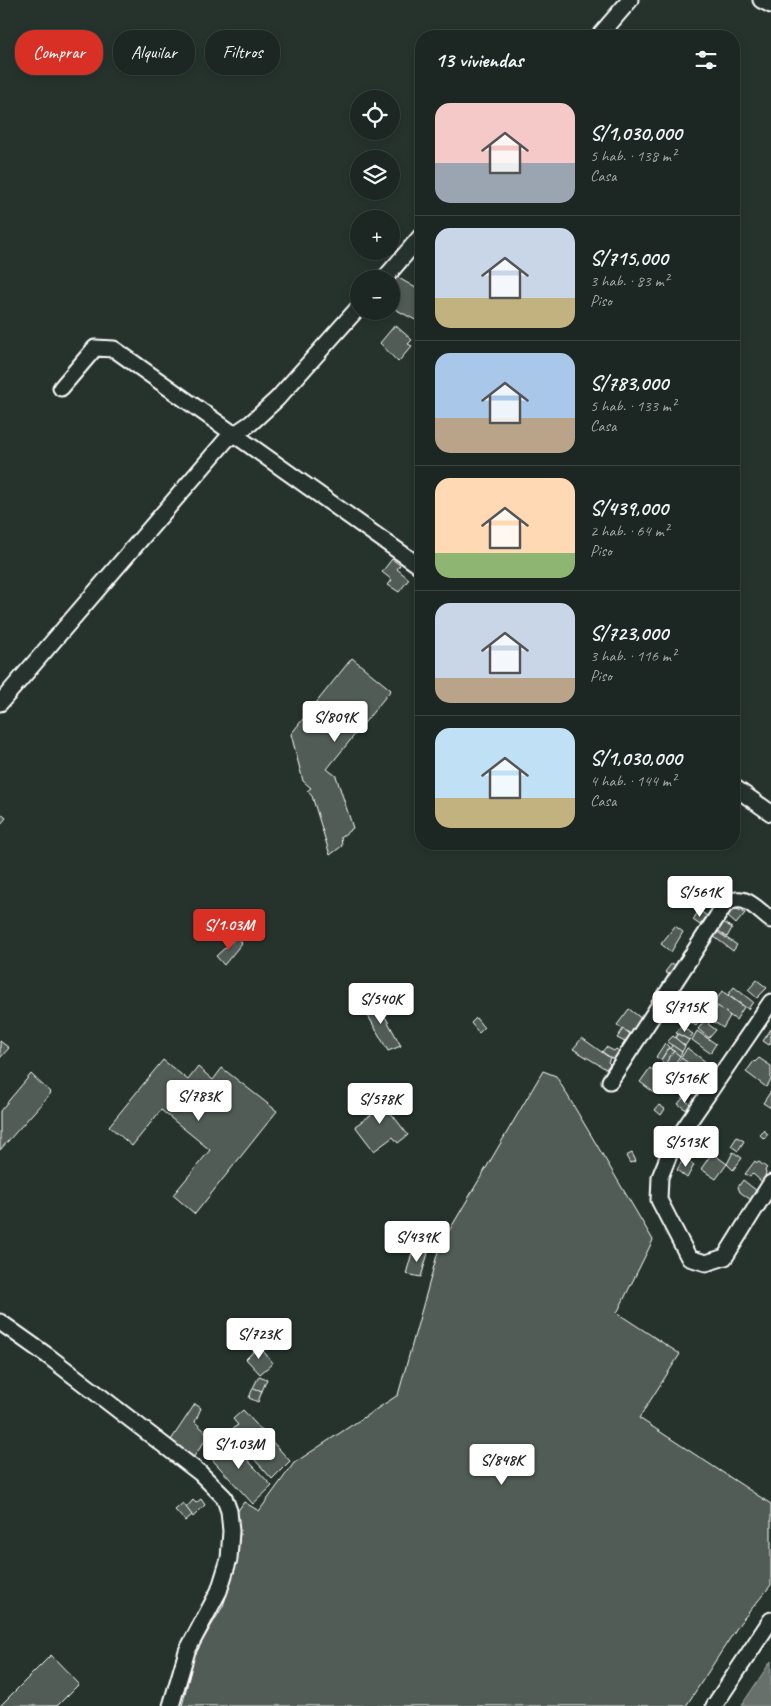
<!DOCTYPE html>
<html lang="es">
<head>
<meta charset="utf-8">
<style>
	body { margin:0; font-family:Caveat,sans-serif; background:#29322f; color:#f1f3f6; height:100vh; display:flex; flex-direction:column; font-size:19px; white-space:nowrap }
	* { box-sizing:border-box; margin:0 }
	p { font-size:16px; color:#a0a5a5 }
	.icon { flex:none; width:28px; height:28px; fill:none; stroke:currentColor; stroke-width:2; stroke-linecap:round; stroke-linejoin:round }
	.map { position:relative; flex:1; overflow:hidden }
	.sheet { position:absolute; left:415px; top:30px; width:325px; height:820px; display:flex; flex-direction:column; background:#1c2622; border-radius:20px; box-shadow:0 2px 8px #0003,0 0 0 1px #3a4340 }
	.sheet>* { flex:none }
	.banner { position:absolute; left:15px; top:30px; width:325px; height:45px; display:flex; gap:10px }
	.controls { position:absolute; left:350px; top:90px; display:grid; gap:10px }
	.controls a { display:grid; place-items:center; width:50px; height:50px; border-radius:50%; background:#1c2622; box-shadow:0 2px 8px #0003,0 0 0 1px #3a4340; font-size:25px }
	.price { position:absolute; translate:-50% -42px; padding:0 11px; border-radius:5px; background:#fff; color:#222; font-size:16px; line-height:32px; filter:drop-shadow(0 1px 2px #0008) }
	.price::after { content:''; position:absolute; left:50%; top:30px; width:15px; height:11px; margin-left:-8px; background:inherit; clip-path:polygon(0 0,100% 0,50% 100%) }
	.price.current { background:#d93025; color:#fff }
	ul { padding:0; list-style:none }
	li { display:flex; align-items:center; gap:15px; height:125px; padding:0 20px }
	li+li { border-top:1px solid #3a4340 }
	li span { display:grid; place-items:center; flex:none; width:140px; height:100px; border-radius:15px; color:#555 }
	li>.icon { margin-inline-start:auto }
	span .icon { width:60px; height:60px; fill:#fffc; stroke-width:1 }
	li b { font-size:21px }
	h2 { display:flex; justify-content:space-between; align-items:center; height:60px; padding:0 20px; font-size:21px }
	.chip { padding:0 18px; border-radius:20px; background:#1c2622; box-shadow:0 2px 8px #0003,0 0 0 1px #3a4340; font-size:18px; line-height:45px }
	.chip.current { background:#d93025; color:#fff }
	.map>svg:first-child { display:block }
</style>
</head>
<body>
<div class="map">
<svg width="771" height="1706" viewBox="0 0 771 1706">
	<rect width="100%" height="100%" fill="#26332d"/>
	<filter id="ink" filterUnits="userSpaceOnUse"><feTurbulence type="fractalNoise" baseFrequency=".02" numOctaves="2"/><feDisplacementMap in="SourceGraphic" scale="10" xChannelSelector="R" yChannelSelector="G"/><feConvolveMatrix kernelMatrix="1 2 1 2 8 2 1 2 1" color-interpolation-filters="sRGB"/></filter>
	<g filter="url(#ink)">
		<!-- water -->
		<polygon fill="#67706c" stroke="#a4a9a7" points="771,1661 771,1706 741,1706"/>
		<!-- building -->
		<g fill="#515c57" stroke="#fff">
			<polygon points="397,277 421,291 421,323 391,307 391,284"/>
			<polygon points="395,325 412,340 408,344 412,346 398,362 380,343"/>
			<polygon points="392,559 400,565 397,569 409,579 399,592 388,585 392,580 382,572"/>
			<polygon points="352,658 391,690 327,769 336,776 353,828 341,837 342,846 330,855 312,796 307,791 311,788 303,781 291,734"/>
			<polygon points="0,813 6,818 0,825"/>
			<polygon points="706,899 712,904 709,908 704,905"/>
			<polygon points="733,907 745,913 736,924 727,916"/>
			<polygon points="699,910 707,916 700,925 693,920"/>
			<polygon points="722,921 732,928 727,937 716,929"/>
			<polygon points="675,926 683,932 671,952 661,944"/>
			<polygon points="716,931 737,945 733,951 713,936"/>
			<polygon points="237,937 242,943 224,965 216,956"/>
			<polygon points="672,963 677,967 671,976 665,972"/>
			<polygon points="757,980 767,988 757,998 748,990"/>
			<polygon points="734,987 753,1002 748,1009 728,995"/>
			<polygon points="722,991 744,1007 736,1020 714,1004"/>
			<polygon points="706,997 714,1005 706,1017 697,1012"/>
			<polygon points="375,998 401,1046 388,1051 362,1005"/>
			<polygon points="718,1006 730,1016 723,1028 710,1019"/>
			<polygon points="629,1009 642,1019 632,1035 617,1025"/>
			<polygon points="694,1009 703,1015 696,1026 686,1019"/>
			<polygon points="707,1017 712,1020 708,1024 716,1030 709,1038 698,1029"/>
			<polygon points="476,1018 484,1028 479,1033 471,1023"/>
			<polygon points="681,1026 693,1034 689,1040 676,1033"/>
			<polygon points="623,1029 632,1035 627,1043 617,1038"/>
			<polygon points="771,1029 771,1042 769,1045 763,1041"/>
			<polygon points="697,1031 716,1044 710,1053 692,1040"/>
			<polygon points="678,1034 689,1040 685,1046 675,1038"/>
			<polygon points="673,1036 685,1046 682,1052 667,1042"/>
			<polygon points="582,1038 610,1058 608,1062 610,1064 606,1069 573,1049"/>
			<polygon points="0,1041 9,1048 0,1058"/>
			<polygon points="665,1043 669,1047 661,1060 656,1057"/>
			<polygon points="672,1045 682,1052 680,1056 670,1049"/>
			<polygon points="606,1047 614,1051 616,1049 622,1053 616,1061 602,1052"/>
			<polygon points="669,1048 674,1051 665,1064 661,1060"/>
			<polygon points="687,1048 706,1062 699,1071 681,1058"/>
			<polygon points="674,1051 680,1056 672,1068 665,1064"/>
			<polygon points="681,1058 690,1064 682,1074 674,1068"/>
			<polygon points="759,1058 771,1066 771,1080 766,1087 746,1072 754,1061 755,1062"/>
			<polygon points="163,1060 188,1080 198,1067 213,1080 222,1068 277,1111 195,1214 173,1195 210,1150 161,1110 132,1146 109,1126"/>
			<polygon points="650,1068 665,1080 656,1094 640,1082"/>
			<polygon points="664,1070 669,1075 665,1080 660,1077"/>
			<polygon points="543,1071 556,1076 653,1240 617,1313 680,1354 639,1418 771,1504 771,1585 740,1623 686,1706 182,1706 195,1653 223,1606 230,1585 236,1565 240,1534 237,1512 244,1502 259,1511 294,1463 398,1395 439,1248"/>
			<polygon points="31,1074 51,1093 0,1150 0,1111"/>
			<polygon points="690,1083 697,1088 693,1094 685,1090"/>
			<polygon points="771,1091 771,1108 763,1103"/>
			<polygon points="377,1095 408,1135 398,1143 393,1137 374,1151 355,1126 374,1113 365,1103"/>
			<polygon points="683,1098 691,1105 688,1111 678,1104"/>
			<polygon points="659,1105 665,1109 661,1115 655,1110"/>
			<polygon points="763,1130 768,1134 764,1139 760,1135"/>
			<polygon points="737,1137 744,1141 738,1151 731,1146"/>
			<polygon points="733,1152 742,1158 733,1170 727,1164"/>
			<polygon points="632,1153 636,1161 630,1163 626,1156"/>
			<polygon points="712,1153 727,1164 716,1179 701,1169"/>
			<polygon points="684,1157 694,1165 687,1178 677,1170"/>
			<polygon points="755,1161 757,1163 759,1162 767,1168 765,1170 766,1173 765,1176 767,1178 763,1183 752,1173 750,1177 745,1174"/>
			<polygon points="743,1180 757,1191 751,1200 740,1192 738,1187"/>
			<polygon points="413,1249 428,1253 421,1277 406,1274"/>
			<polygon points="259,1346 273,1363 260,1374 246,1359"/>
			<polygon points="259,1376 267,1379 262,1391 253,1388"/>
			<polygon points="253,1388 262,1391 258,1402 249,1398"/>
			<polygon points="195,1404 201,1408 195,1422 209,1435 193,1458 171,1440"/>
			<polygon points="243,1410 290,1461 272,1479 229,1431 238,1425 233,1419"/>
			<polygon points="225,1436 272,1486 253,1504 208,1455 215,1445"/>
			<polygon points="201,1499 205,1505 193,1517 186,1508 193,1500 196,1503"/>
			<polygon points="183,1503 192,1515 185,1521 175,1510"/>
			<polygon points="51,1655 79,1684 57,1706 0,1706"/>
		</g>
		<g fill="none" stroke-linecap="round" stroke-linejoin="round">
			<!-- minor casing -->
			<g stroke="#fff" stroke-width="19">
				<g id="minor">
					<polyline points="761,0 771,5"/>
					<polyline points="599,36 630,0"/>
					<polyline points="384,279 421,236"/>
					<polyline points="61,388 95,348 114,349 421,567"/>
					<polyline points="0,703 226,440 251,423 277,399 359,307"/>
					<polyline points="734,787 771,813"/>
					<polyline points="771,1002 673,1145 660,1177 659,1200 689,1258 706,1263 725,1257 771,1183"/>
					<path d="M610 1081 724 906C743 890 755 908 771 920"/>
					<polyline points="0,1322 48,1356 200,1473 224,1497 229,1511 231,1531 229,1559 219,1591 187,1651 171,1706"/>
					<polyline points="714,1706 771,1620"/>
				</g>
			</g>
			<!-- minor -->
			<use href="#minor" stroke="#26332d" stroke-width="15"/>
		</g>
	</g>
</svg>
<div class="controls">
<a><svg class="icon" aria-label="locate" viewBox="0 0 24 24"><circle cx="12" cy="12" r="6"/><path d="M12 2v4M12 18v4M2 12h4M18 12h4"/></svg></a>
<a><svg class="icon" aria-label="layers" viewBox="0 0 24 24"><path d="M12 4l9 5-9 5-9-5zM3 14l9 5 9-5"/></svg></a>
<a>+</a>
<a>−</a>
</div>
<b class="price" style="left:335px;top:743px">S/809K</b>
<b class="price" style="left:700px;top:918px">S/561K</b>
<b class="price current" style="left:229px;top:951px">S/1.03M</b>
<b class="price" style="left:381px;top:1025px">S/540K</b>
<b class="price" style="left:685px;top:1033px">S/715K</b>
<b class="price" style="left:685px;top:1104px">S/516K</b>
<b class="price" style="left:199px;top:1122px">S/783K</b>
<b class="price" style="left:380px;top:1125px">S/578K</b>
<b class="price" style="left:686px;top:1168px">S/513K</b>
<b class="price" style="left:417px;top:1263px">S/439K</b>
<b class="price" style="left:259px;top:1360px">S/723K</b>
<b class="price" style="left:239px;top:1470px">S/1.03M</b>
<b class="price" style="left:502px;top:1486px">S/848K</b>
<div class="banner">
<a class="chip current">Comprar</a>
<a class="chip">Alquilar</a>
<a class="chip">Filtros</a>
</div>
<section class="sheet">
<h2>13 viviendas<svg class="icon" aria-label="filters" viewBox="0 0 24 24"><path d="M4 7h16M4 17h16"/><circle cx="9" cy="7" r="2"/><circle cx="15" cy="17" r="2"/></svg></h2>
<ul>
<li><span style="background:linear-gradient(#f6c9c9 60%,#9aa5b1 0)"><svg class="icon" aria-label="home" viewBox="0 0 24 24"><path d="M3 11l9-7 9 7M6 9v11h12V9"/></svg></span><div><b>S/1,030,000</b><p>5 hab. · 138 m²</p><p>Casa</p></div></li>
<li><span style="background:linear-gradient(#c9d6e8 70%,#c2b280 0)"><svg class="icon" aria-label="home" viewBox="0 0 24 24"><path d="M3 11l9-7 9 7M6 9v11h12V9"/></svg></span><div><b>S/715,000</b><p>3 hab. · 83 m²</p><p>Piso</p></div></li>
<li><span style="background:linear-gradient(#a9c7e8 65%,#b9a48a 0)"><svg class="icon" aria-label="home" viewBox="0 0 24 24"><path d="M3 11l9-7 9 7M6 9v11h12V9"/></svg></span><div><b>S/783,000</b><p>5 hab. · 133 m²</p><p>Casa</p></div></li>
<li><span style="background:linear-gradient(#ffd9b3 75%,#8fb573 0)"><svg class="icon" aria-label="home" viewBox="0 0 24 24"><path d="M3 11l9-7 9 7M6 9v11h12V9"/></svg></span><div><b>S/439,000</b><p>2 hab. · 64 m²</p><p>Piso</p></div></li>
<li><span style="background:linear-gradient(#c9d6e8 75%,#b9a48a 0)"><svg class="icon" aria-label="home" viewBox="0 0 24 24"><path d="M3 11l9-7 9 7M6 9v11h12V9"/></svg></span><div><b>S/723,000</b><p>3 hab. · 116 m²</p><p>Piso</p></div></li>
<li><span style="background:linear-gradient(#bfe0f5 70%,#c2b280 0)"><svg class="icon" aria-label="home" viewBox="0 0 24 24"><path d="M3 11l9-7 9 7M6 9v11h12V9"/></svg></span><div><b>S/1,030,000</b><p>4 hab. · 144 m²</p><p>Casa</p></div></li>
</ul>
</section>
</div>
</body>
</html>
